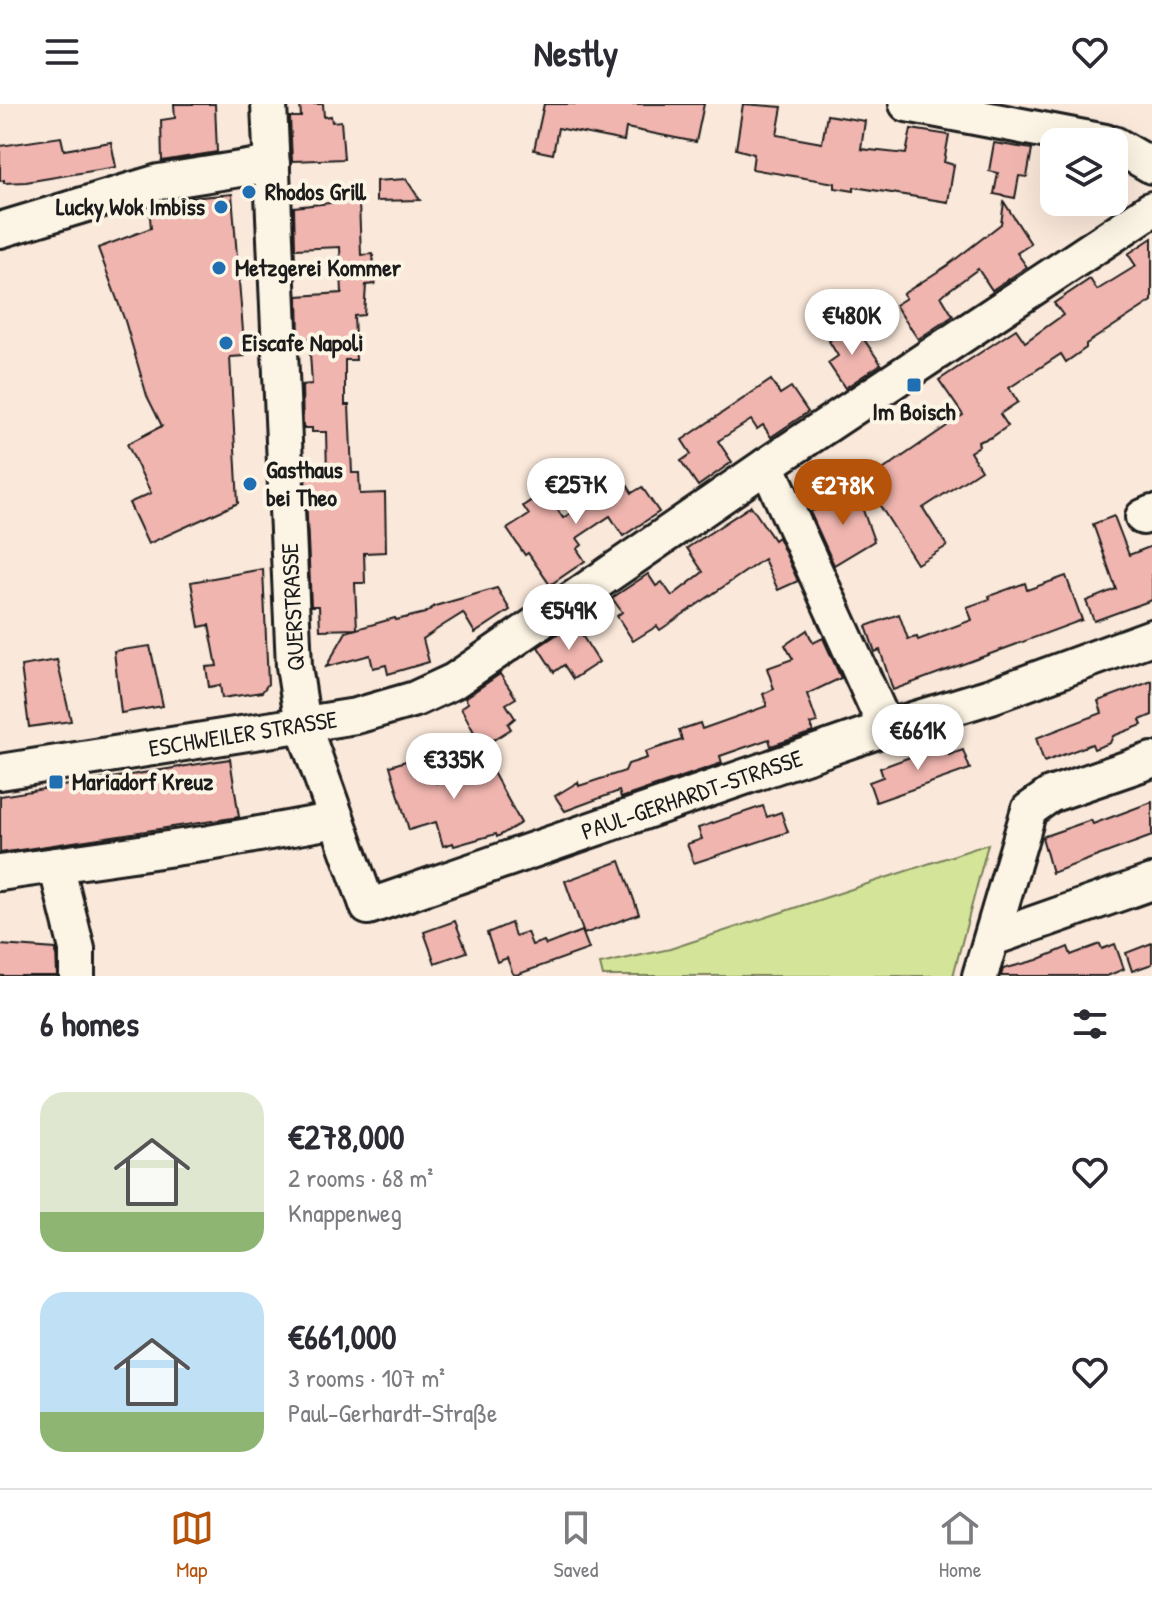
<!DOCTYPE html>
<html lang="en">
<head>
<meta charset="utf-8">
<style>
	body { margin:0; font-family:"Patrick Hand",sans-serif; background:#f7f7f7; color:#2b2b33; height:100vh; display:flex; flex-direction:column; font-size:30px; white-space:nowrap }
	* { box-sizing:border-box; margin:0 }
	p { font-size:26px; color:#7c7c81 }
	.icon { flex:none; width:44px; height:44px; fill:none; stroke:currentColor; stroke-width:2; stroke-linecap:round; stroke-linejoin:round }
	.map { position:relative; height:872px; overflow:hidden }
	.details { display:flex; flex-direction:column; background:#fff; flex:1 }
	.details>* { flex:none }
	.controls { position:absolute; left:1040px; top:24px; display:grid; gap:16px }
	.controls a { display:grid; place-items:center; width:88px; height:88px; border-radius:16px; background:#fff; box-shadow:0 8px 32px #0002; font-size:40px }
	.price { position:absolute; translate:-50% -68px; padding:0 18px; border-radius:28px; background:#fff; color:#222; font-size:26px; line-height:52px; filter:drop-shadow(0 2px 4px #0008) }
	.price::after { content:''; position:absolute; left:50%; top:48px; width:24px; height:18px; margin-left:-12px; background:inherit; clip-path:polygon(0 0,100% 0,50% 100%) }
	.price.current { background:#b45309; color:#fff }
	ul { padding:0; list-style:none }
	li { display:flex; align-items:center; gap:24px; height:200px; padding:0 40px }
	li span { display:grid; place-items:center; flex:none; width:224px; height:160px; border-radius:24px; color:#555 }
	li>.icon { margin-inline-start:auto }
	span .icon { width:96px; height:96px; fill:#fffc; stroke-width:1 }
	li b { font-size:34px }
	h2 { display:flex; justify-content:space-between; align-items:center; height:96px; padding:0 40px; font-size:34px }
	header { display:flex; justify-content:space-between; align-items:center; height:104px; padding:0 40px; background:#fff; font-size:36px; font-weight:700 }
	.menu { display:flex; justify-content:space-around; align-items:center; height:112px; border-top:2px solid #e1e1e2; background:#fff; font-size:22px; color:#7c7c81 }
	.menu a { display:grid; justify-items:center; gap:4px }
	.menu .current { color:#b45309 }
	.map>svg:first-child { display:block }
</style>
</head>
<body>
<header><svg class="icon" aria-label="menu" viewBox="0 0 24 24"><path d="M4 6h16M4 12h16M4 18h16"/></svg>Nestly<svg class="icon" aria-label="heart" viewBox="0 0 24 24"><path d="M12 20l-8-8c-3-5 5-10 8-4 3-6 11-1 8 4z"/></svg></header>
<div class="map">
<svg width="1152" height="872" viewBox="0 0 1152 872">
	<rect width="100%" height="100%" fill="#fae8da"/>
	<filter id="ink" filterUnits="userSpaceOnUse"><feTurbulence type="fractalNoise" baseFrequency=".0125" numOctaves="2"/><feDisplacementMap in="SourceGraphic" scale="16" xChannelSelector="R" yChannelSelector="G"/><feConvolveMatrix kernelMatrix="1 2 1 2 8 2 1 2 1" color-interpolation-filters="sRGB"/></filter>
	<g filter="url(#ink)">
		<!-- green -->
		<polygon fill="#d4e498" stroke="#78805a" stroke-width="2" points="988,740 953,872 603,872 600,860 670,845"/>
		<!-- building -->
		<g fill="#f0b5af" stroke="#1c1c1c" stroke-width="2">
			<polygon points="174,0 215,0 217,48 162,57 161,16 175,14"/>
			<polygon points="300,0 323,0 324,13 331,12 332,18 341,17 344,55 292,57 290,13 301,13"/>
			<polygon points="544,0 704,0 696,38 626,24 624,37 558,24 553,50 534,46"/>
			<polygon points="743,0 782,3 777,31 822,39 827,11 865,17 861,45 906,50 911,25 949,31 944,58 954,61 948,98 854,83 854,87 835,84 835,79 752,65 754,50 736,45"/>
			<polygon points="61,33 64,46 111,38 116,63 26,78 4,79 4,76 0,77 0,42"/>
			<polygon points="994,39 1032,45 1027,73 1019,72 1015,94 994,90 998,69 989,67"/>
			<polygon points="406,75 420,96 376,97 376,77"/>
			<polygon points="232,90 245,252 230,253 238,399 148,440 129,399 151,389 127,340 162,322 147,292 125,217 98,144 151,124 149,102 191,96 191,94"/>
			<polygon points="339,98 359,98 361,151 373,150 375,180 366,181 364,211 354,212 356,256 345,256 345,301 349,301 352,369 359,369 360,390 385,389 386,448 364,449 365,479 355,479 357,525 320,526 319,502 311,502 305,370 327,369 326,328 312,328 312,324 303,324 302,281 312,280 309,234 299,235 298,192 342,189 340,143 295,145 294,103"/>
			<polygon points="1004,98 1031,140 1017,149 1027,163 992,186 978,165 941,192 953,212 918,235 895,201 906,194 903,190 948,161 1001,120"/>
			<polygon points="1152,134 1152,197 1086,240 1086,244 1066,258 1061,250 1009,284 1018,298 1000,310 1008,322 992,333 978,338 979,342 970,348 981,366 923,404 947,442 917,460 865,378 963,311 939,276 1016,225 1025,238 1063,211 1054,199 1090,175 1097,186 1136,162 1128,150"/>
			<polygon points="850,221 855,228 858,227 881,260 845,284 828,259 838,252 829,237"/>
			<polygon points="771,276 780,290 791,283 808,308 771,333 763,321 757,325 751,316 718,337 732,358 698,382 681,357 691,350 682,336"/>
			<polygon points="623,374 632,389 642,383 659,408 623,432 610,412 577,434 582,441 577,445 585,457 550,481 528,449 525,451 507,425 529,411 523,402 545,387 563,414"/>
			<polygon points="853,385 859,395 874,437 834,461 810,408 831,399"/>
			<polygon points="751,402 774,436 778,433 798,477 778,486 764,455 660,526 657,522 633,537 617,512 622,508 612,494 648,470 656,482 662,478 672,492 703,468 687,444"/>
			<polygon points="1114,412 1129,451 1152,442 1152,496 1094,517 1086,497 1116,485 1093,420"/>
			<polygon points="263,465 268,580 262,588 222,594 220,581 209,583 206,563 217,562 209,521 199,523 191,478"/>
			<polygon points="1066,472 1082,516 893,586 880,546 875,548 866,522 899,510 908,535 917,533 918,536 972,516 967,503 990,495 989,492 1025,479 1027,486"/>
			<polygon points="497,484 510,506 475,529 463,509 442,522 423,535 429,558 388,570 386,561 373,564 370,551 326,563 346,528 395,514 396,516 425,509 435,502"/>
			<polygon points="574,519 599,558 573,575 564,561 554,568 538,543"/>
			<polygon points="807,526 813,539 823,534 841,574 807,590 817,618 810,620 813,628 771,642 769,635 720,652 722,659 621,694 619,687 565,707 555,692 578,678 579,682 625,667 628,660 647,654 645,648 682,636 679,626 700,619 702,625 767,602 763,590 774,585 767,564 793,555 785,541"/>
			<polygon points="150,542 163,602 121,609 114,547"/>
			<polygon points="57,556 71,617 29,623 21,562"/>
			<polygon points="500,570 516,594 506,600 515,614 508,620 511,625 482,643 461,604 468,599 465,594"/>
			<polygon points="1152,577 1152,611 1140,616 1142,621 1113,632 1110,639 1094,645 1092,640 1044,658 1036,634 1102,609 1098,597"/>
			<polygon points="945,640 949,651 963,646 970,665 876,698 869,678 883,673 880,664"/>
			<polygon points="425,651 436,679 484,652 521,719 497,733 496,730 454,742 453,739 443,742 436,718 409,726 390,662"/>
			<polygon points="230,655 239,713 0,749 0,692"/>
			<polygon points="1152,698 1152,732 1052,769 1042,733 1091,716 1093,720"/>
			<polygon points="763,702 767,713 781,708 788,728 694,759 687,740 702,735 698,724"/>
			<polygon points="620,757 639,810 584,830 565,777"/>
			<polygon points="455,817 467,848 435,859 424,828"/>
			<polygon points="511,819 515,832 527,828 532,841 544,837 546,841 582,827 589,845 516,871 513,870 507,854 497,858 487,829"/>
			<polygon points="1152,839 1152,860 1132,867 1126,849"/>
			<polygon points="1100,840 1102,845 1115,840 1124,865 1107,872 1001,872 1003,865 1037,856 1068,843 1071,851"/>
			<polygon points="0,841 56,845 57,872 0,872"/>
		</g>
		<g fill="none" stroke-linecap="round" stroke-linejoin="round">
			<!-- minor casing -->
			<g stroke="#1c1c1c" stroke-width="40">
				<g id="minor">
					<polyline points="269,0 294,562 303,621 368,803 886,624 991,592 1152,533"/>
					<polyline points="907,0 1105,38"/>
					<polyline points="1114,40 1152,62"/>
					<polyline points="0,126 159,78 272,60"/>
					<polyline points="767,361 886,624"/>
					<polyline points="1143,413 1152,409"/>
					<polyline points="0,668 356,612 415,595 454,577 767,361 1152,105"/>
					<polyline points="56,761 77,845 77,872"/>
					<polyline points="0,769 209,739 337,716"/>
					<polyline points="993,834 1152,778"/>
					<polyline points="980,872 1029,706 1050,691 1152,656"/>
				</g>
			</g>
			<!-- minor -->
			<use href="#minor" stroke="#fcf5e5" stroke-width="34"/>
		</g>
	</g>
	<!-- markers -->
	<g fill="#1f6fb2" stroke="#fcf5e5" stroke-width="3">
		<circle cx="249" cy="88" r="8"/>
		<circle cx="221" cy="103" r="8"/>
		<circle cx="219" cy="164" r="8"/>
		<circle cx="226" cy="239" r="8"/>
		<rect x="906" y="273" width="16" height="16" rx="4"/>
		<circle cx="250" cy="380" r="8"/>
		<rect x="48" y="670" width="16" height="16" rx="4"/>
	</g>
	<g text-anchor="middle" stroke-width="8" stroke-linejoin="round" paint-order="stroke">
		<!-- poi labels -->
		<g font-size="24" font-weight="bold" fill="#1c1c1c" stroke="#fcf5e5" text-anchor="start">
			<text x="265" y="96">Rhodos Grill</text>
			<text x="205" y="111" text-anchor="end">Lucky Wok Imbiss</text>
			<text x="235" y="172">Metzgerei Kommer</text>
			<text x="242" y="247">Eiscafe Napoli</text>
			<text x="914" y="316" text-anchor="middle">Im Boisch</text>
			<text x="266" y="374">Gasthaus<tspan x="266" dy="28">bei Theo</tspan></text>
			<text x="72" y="686">Mariadorf Kreuz</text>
		</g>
		<!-- street labels -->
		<g font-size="24" fill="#1c1c1c" stroke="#fcf5e5">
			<text transform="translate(293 503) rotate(-93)" y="8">QUERSTRASSE</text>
			<text transform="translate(243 630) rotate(-9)" y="8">ESCHWEILER STRASSE</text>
			<text transform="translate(692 691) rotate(-19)" y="8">PAUL-GERHARDT-STRASSE</text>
		</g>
	</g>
</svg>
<div class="controls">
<a><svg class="icon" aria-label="layers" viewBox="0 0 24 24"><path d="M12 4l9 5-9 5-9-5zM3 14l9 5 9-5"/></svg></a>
</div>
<b class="price" style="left:852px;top:253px">€480K</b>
<b class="price" style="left:576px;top:422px">€257K</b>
<b class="price current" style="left:843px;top:423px">€278K</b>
<b class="price" style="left:569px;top:548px">€549K</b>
<b class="price" style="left:918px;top:668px">€661K</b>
<b class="price" style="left:454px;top:697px">€335K</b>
</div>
<section class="details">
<h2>6 homes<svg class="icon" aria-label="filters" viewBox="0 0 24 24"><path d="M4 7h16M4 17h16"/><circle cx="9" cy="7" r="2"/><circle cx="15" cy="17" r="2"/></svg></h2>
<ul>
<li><span style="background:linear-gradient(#dfe7d0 75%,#8fb573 0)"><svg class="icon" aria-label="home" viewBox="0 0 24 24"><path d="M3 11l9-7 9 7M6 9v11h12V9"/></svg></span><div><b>€278,000</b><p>2 rooms · 68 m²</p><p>Knappenweg</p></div><svg class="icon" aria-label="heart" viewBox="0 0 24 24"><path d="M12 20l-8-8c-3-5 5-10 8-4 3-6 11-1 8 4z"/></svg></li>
<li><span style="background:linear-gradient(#bfe0f5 75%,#8fb573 0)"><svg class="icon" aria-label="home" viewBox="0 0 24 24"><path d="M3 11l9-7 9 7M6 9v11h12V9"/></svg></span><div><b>€661,000</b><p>3 rooms · 107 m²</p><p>Paul-Gerhardt-Straße</p></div><svg class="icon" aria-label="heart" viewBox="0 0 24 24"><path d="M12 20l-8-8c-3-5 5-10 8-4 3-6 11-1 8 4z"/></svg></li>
</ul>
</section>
<nav class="menu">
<a class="current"><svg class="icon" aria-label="map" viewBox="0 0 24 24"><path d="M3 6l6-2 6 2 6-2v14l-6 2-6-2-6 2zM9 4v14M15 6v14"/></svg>Map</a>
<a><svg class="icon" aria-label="saved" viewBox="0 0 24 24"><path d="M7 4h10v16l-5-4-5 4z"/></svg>Saved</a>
<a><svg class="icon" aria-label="home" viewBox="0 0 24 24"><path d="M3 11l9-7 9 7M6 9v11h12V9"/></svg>Home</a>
</nav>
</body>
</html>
